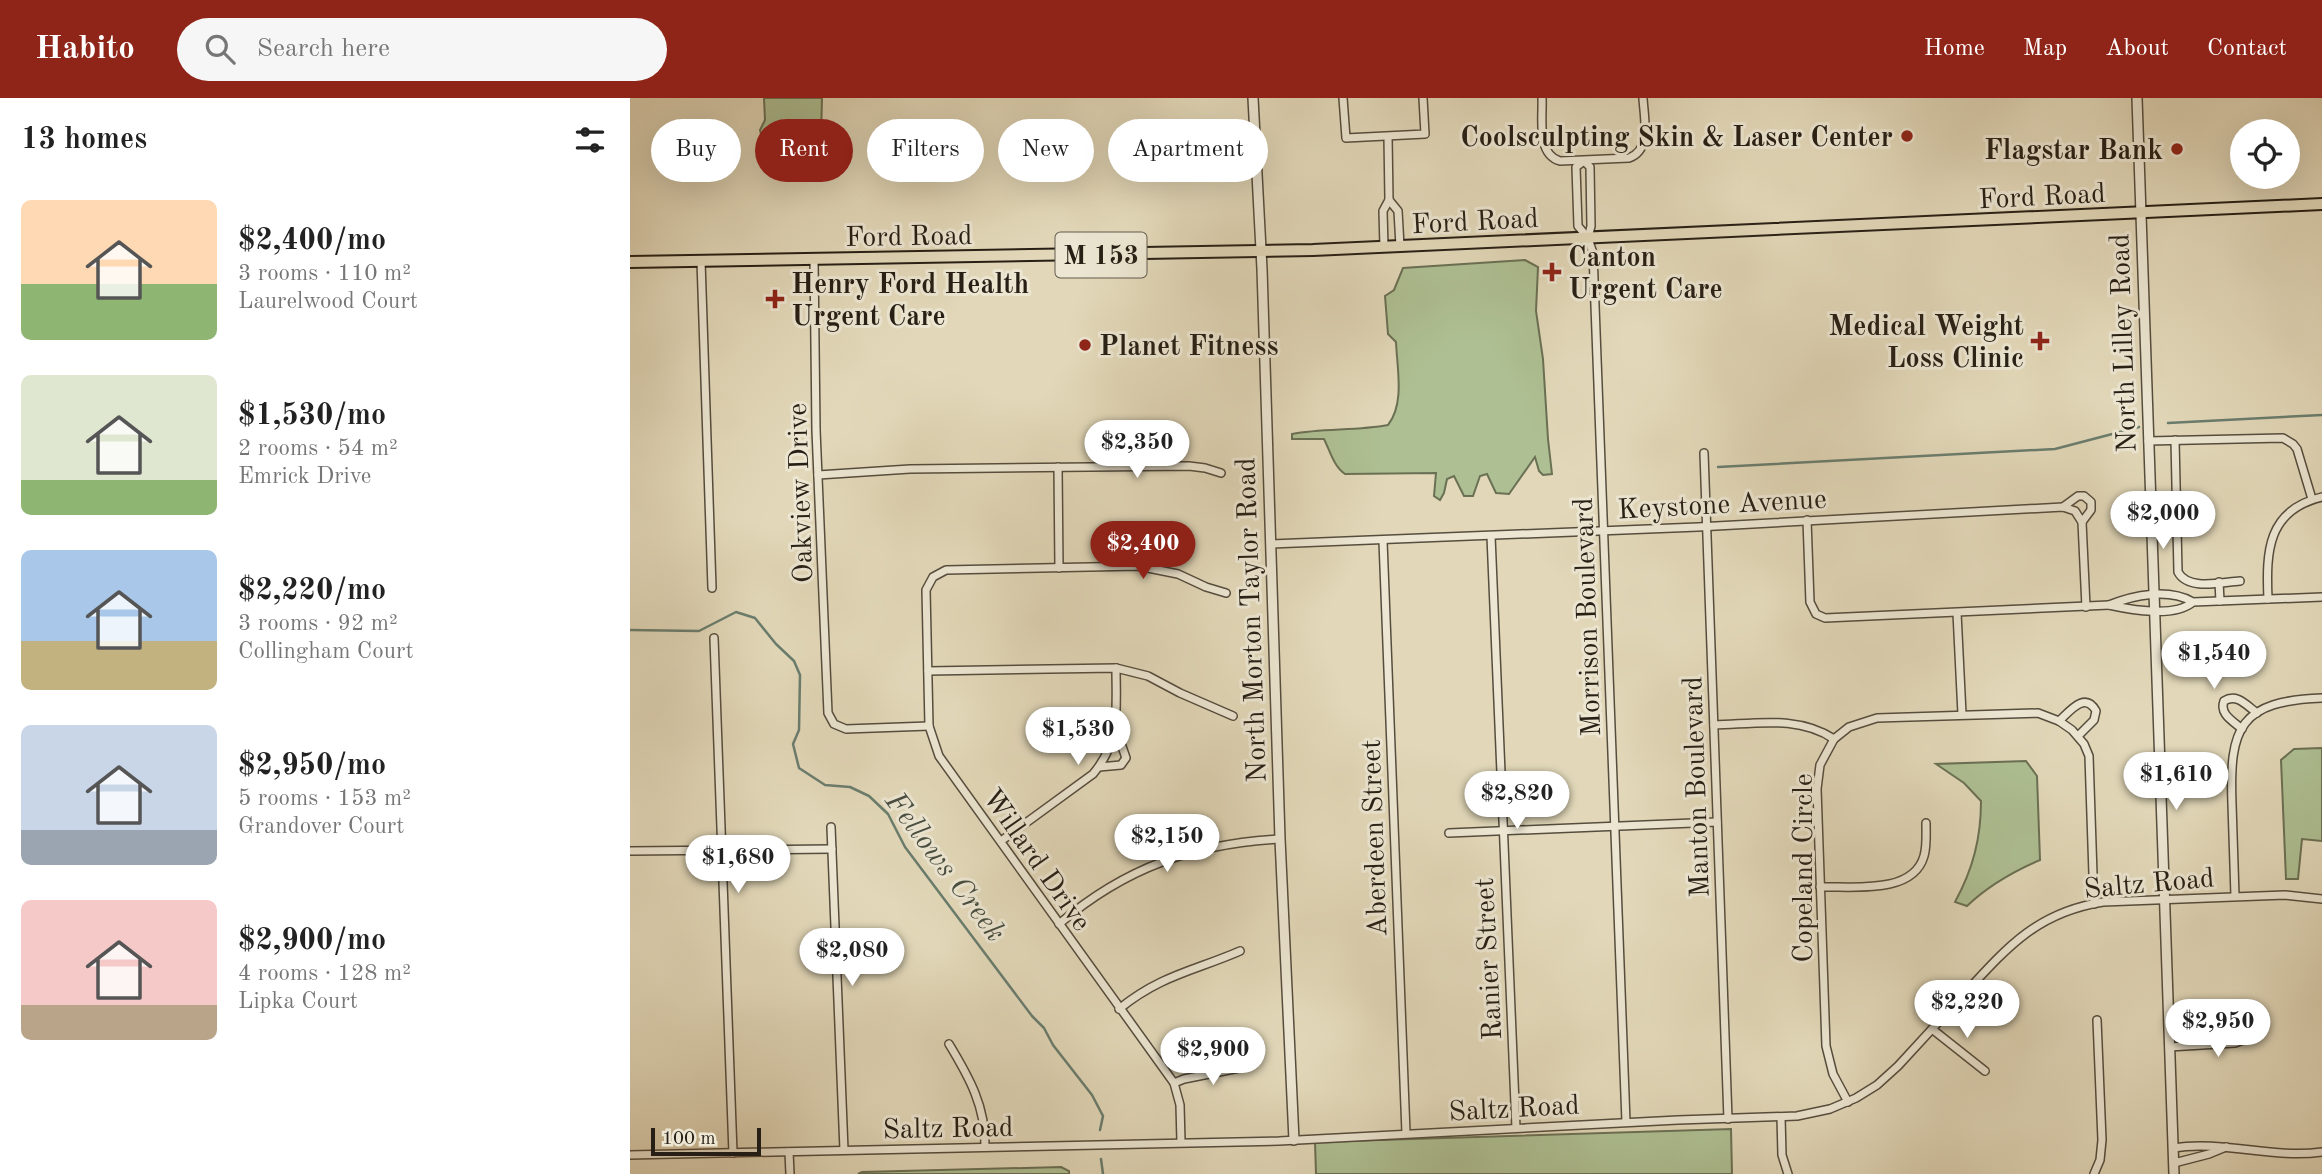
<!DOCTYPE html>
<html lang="en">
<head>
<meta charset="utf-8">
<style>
	body { margin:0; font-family:"Old Standard TT",serif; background:#f6f6f6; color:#222; height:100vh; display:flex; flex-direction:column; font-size:26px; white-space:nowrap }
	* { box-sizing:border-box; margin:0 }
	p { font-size:23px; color:#767676 }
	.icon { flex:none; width:38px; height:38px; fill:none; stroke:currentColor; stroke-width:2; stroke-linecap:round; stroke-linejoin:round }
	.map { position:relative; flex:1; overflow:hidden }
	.side { display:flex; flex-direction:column; background:#fff; width:630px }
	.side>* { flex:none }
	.banner { position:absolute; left:21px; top:21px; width:665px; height:63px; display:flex; gap:14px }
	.buttons { position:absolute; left:1600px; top:21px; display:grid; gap:14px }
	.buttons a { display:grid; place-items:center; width:70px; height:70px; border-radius:50%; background:#fff; box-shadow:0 7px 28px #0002; font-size:35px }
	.scale { position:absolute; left:21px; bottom:18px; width:110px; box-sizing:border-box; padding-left:7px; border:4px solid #271f15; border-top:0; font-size:19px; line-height:24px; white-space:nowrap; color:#271f15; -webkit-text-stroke:5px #ece6d2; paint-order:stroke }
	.price { position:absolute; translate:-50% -60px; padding:0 16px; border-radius:24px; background:#fff; color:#222; font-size:23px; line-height:46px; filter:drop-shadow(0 2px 4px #0008) }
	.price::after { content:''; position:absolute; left:50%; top:42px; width:21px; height:16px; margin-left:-10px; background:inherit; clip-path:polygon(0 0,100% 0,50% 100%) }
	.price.selected { background:#8f2418; color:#fff }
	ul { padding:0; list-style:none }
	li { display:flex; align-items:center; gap:21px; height:175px; padding:0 21px }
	li span { display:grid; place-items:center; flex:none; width:196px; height:140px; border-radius:10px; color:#555 }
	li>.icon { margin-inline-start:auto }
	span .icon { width:84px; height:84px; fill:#fffc; stroke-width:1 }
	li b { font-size:30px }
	h2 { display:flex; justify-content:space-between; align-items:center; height:84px; padding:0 21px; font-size:30px }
	.chip { padding:0 24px; border-radius:32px; background:#fff; box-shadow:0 7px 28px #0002; font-size:24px; line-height:63px }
	.chip.selected { background:#8f2418; color:#fff }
	header { display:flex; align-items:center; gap:42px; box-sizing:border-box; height:98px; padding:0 35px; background:#8f2418; color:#fff }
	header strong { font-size:33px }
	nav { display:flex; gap:38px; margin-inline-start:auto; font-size:24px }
	.search { width:490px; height:63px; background:#f6f6f6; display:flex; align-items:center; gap:18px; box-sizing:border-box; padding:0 24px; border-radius:38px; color:#767676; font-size:26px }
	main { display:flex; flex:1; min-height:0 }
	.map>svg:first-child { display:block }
</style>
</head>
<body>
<header>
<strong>Habito</strong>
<div class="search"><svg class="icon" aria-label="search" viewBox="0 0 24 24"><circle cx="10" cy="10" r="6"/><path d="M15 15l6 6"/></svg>Search here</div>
<nav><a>Home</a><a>Map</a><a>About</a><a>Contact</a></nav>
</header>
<main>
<section class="side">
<h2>13 homes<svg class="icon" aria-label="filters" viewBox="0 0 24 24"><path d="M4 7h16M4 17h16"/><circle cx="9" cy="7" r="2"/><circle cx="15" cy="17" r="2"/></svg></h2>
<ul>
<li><span style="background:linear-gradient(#ffd9b3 60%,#8fb573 0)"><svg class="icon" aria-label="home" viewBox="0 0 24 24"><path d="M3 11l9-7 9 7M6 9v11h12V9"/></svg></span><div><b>$2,400/mo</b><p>3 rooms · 110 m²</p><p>Laurelwood Court</p></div></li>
<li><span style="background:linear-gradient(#dfe7d0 75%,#8fb573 0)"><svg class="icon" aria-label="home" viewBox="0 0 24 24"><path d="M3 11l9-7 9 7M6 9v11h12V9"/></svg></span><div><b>$1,530/mo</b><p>2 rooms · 54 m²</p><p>Emrick Drive</p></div></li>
<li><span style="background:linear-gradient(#a9c7e8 65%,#c2b280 0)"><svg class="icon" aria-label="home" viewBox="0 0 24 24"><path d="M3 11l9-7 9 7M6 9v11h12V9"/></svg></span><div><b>$2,220/mo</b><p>3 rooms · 92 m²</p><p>Collingham Court</p></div></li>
<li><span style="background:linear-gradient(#c9d6e8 75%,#9aa5b1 0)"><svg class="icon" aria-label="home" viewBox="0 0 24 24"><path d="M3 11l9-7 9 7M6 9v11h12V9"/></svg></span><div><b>$2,950/mo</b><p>5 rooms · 153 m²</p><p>Grandover Court</p></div></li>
<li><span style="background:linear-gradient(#f6c9c9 75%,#b9a48a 0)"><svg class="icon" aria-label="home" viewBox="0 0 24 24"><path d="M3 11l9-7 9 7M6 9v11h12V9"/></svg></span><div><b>$2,900/mo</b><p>4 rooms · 128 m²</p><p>Lipka Court</p></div></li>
</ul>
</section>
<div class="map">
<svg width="1692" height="1076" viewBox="0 0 1692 1076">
	<rect width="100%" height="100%" fill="#e2d8b9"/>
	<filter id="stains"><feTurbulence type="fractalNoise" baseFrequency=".00286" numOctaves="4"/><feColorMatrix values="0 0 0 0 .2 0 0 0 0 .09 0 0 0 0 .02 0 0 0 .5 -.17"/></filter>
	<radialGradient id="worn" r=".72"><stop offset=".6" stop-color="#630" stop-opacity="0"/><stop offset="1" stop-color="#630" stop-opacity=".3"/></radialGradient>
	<!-- green -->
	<g fill="#aec093" stroke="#6a7054" stroke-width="2">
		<polygon points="134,0 192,0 191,39 186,42 132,40 130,32 135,22"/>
		<path d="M895 162 908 169 906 213 913 261 918 341 922 376 913 377 909 373 905 359 879 396 866 395 857 376 850 378 843 398H834L824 378 817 381 814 395 810 402 804 398 806 375 715 376C704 369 700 353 694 341H662V336C693 330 726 333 758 327 775 306 767 270 766 244L758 236 755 198 764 192 773 170Z"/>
		<polygon points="1692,650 1692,743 1672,741 1668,781 1656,781 1651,662 1664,651"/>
		<path d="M1396 663 1407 678 1410 762C1382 774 1359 787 1337 808L1325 804C1343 771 1351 740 1351 703L1334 685 1306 666Z"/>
		<polygon points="1101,1031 1102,1076 686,1076 685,1044"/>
		<polygon points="431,1069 439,1073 439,1076 228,1076 232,1074"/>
	</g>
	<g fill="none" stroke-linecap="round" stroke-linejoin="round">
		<!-- stream -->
		<g stroke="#6a7d6e" stroke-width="2.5">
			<polyline points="1538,325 1692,317"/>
			<polyline points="1088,369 1425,351 1509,329"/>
			<polyline points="0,532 69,533 106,514 125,520 146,546 164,563 170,577 169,632 163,646 169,670 195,687 220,689 239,698 258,716 275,749 402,918 414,930 423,947 462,997 473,1018 470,1032"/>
			<polyline points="471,1061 473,1076"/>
		</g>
		<!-- minor casing -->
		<g stroke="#564d3e" stroke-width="10">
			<g id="minor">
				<polyline points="713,0 716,40 795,36 793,0"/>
				<path d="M912 0C913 20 906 56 930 63L999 60C1022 52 1014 20 1013 0"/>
				<polyline points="758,39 759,102"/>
				<polyline points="954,63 946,69 948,128 958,140 963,155 996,1024"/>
				<polyline points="954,63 960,69 961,128 958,140"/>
				<polyline points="754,149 753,113 759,102 768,113 770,148"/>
				<polyline points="184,162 186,332 198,615 204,626 216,631 299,628"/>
				<polyline points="71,163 82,490"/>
				<path d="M1545 342 1548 474C1558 493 1592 484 1610 483"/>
				<polyline points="1518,343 1653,340 1663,346 1667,351 1682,401"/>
				<polyline points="1074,355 1098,1021"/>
				<polyline points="428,369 429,470"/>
				<polyline points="188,377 280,371 559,368 575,370 591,375"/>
				<polyline points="1433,409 1448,398 1454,398 1461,404 1461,412 1452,424"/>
				<polyline points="1177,422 1180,504 1186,516 1195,520 1479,507"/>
				<polyline points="861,438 886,1030"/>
				<polyline points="753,443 776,1035"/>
				<polyline points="641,446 1068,429 1433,409 1445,413 1452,424 1456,509"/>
				<polyline points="1589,484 1590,503"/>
				<path d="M1638 501C1636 454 1637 412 1692 399"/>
				<path d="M1563 504C1544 520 1502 512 1479 507 1504 497 1538 490 1563 504L1692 499"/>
				<polyline points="1327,515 1332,616"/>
				<polyline points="84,540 103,1055"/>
				<polyline points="298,573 486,570 518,578 550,595 603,618"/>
				<path d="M1429 623C1440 613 1455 593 1466 613L1464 622 1448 638"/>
				<path d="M1084 627C1125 626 1168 617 1204 641"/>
				<path d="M1612 631C1603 623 1589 616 1594 603 1607 595 1616 607 1627 615"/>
				<polyline points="469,669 491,667 496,660 486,631"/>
				<polyline points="201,729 214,1052"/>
				<polyline points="819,735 1087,724"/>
				<path d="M371 743 463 676C491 643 486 611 486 570"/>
				<polyline points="0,753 202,751"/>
				<path d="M1190 789C1222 788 1283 797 1294 758 1297 748 1296 736 1296 725"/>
				<path d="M1605 798C1604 767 1603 737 1602 706 1599 629 1610 603 1692 600"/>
				<path d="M429 826C496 769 563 746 650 741"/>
				<path d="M489 911C531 877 564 873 610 853"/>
				<polyline points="1302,931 1355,973"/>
				<path d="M319 946C339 979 356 1009 355 1049"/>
				<polyline points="1539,949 1605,945 1629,936"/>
				<polyline points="544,985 554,981 614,969"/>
				<polyline points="1218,1004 1203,976 1196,948 1187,691 1190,667 1204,641 1219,629 1247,620 1408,615 1429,623 1442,632 1454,646 1459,658 1464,806"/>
				<polyline points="1151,1019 1152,1057 1158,1076"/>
				<polyline points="551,1044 550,1007 544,985 309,658 299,628 296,492 303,479 316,472 508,468 548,476 576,489 596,495"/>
				<path d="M1543 1050C1593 1042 1642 1061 1692 1054"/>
				<polyline points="159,1054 160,1076"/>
				<path d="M0 1057 649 1043 1048 1022 1167 1018 1200 1011 1226 1000 1247 987 1268 968C1291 943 1314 918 1337 893 1379 847 1409 814 1473 804L1655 797 1692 801"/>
				<polyline points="1544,1065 1579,1056 1596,1049"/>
				<polyline points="1464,1076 1470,1062 1472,1042 1467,922"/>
			</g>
		</g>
		<!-- tertiary casing -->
		<g stroke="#564d3e" stroke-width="12">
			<g id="tertiary">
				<polyline points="623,0 632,171 650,741 664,1042"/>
				<polyline points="1507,0 1544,1076"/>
			</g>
		</g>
		<!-- primary casing -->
		<g stroke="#271f15" stroke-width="14">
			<polyline id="primary" points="0,164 683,152 1692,106"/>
		</g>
		<!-- minor -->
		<use href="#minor" stroke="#ece6d2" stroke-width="7"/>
		<!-- tertiary -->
		<use href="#tertiary" stroke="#ece6d2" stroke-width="9"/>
		<!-- primary -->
		<use href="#primary" stroke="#e2d8b9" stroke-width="10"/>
	</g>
	<!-- markers -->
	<g fill="#8f2418" stroke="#ece6d2" stroke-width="2.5">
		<circle cx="1277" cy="38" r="7"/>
		<circle cx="1547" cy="51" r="7"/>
		<path d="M918.5 163.5h7v7h7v7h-7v7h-7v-7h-7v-7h7z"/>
		<path d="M141.5 190.5h7v7h7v7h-7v7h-7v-7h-7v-7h7z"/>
		<path d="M1406.5 232.5h7v7h7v7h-7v7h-7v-7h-7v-7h7z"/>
		<circle cx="455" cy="247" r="7"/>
	</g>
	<g text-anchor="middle" stroke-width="6" stroke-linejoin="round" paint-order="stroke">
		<!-- shield labels -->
		<rect fill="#ece6d2" stroke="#625b4e" stroke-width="2" x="425.5" y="134.5" width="91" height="45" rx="5"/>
		<g font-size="26" font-weight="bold" fill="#271f15">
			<text x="471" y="166">M 153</text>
		</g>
		<!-- poi labels -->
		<g font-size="28" font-weight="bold" fill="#271f15" stroke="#ece6d2" text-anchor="end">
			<text x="1263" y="48">Coolsculpting Skin &amp; Laser Center</text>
			<text x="1533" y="61">Flagstar Bank</text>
			<text x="938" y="168" text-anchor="start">Canton<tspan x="938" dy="32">Urgent Care</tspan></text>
			<text x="161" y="195" text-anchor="start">Henry Ford Health<tspan x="161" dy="32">Urgent Care</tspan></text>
			<text x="1394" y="237">Medical Weight<tspan x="1394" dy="32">Loss Clinic</tspan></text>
			<text x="469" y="257" text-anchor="start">Planet Fitness</text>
		</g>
		<!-- street labels -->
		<g font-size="28" fill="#271f15" stroke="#ece6d2">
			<text transform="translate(1412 97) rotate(-3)" y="10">Ford Road</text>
			<text transform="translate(845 122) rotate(-3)" y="10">Ford Road</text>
			<text transform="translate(279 137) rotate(-1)" y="10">Ford Road</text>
			<text transform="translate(1492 245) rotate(-92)" y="10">North Lilley Road</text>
			<text transform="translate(169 395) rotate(-92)" y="10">Oakview Drive</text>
			<text transform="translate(1092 405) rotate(-3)" y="10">Keystone Avenue</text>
			<text transform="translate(956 519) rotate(-92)" y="10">Morrison Boulevard</text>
			<text transform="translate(620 522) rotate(-92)" y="10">North Morton Taylor Road</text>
			<text transform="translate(1065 689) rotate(-92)" y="10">Manton Boulevard</text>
			<text transform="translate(743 740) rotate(-92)" y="10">Aberdeen Street</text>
			<text transform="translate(408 761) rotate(55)" y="10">Willard Drive</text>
			<text transform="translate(1172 770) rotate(-90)" y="10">Copeland Circle</text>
			<text transform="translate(1519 784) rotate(-5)" y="10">Saltz Road</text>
			<text transform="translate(857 861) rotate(-93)" y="10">Ranier Street</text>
			<text transform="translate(884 1009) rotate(-3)" y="10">Saltz Road</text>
			<text transform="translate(318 1029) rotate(-1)" y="10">Saltz Road</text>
		</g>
		<!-- water labels -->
		<g font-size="30" font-style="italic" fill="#484e41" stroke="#ece6d2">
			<text transform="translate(316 768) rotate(53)" y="10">Fellows Creek</text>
		</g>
	</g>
	<rect width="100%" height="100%" filter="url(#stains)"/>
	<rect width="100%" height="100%" fill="url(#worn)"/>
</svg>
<div class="buttons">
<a><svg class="icon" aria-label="locate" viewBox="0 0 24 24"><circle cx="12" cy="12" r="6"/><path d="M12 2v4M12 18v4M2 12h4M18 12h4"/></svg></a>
</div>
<div class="scale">100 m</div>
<b class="price" style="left:507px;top:382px">$2,350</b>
<b class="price" style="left:1533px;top:453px">$2,000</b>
<b class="price selected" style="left:513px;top:483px">$2,400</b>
<b class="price" style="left:1584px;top:593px">$1,540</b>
<b class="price" style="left:448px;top:669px">$1,530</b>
<b class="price" style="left:1546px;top:714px">$1,610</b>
<b class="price" style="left:887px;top:733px">$2,820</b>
<b class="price" style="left:537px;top:776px">$2,150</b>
<b class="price" style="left:108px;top:797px">$1,680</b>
<b class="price" style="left:222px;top:890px">$2,080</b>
<b class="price" style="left:1337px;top:942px">$2,220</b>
<b class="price" style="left:1588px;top:961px">$2,950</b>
<b class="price" style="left:583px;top:989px">$2,900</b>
<div class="banner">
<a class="chip">Buy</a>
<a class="chip selected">Rent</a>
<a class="chip">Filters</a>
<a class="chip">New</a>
<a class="chip">Apartment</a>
</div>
</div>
</main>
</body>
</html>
